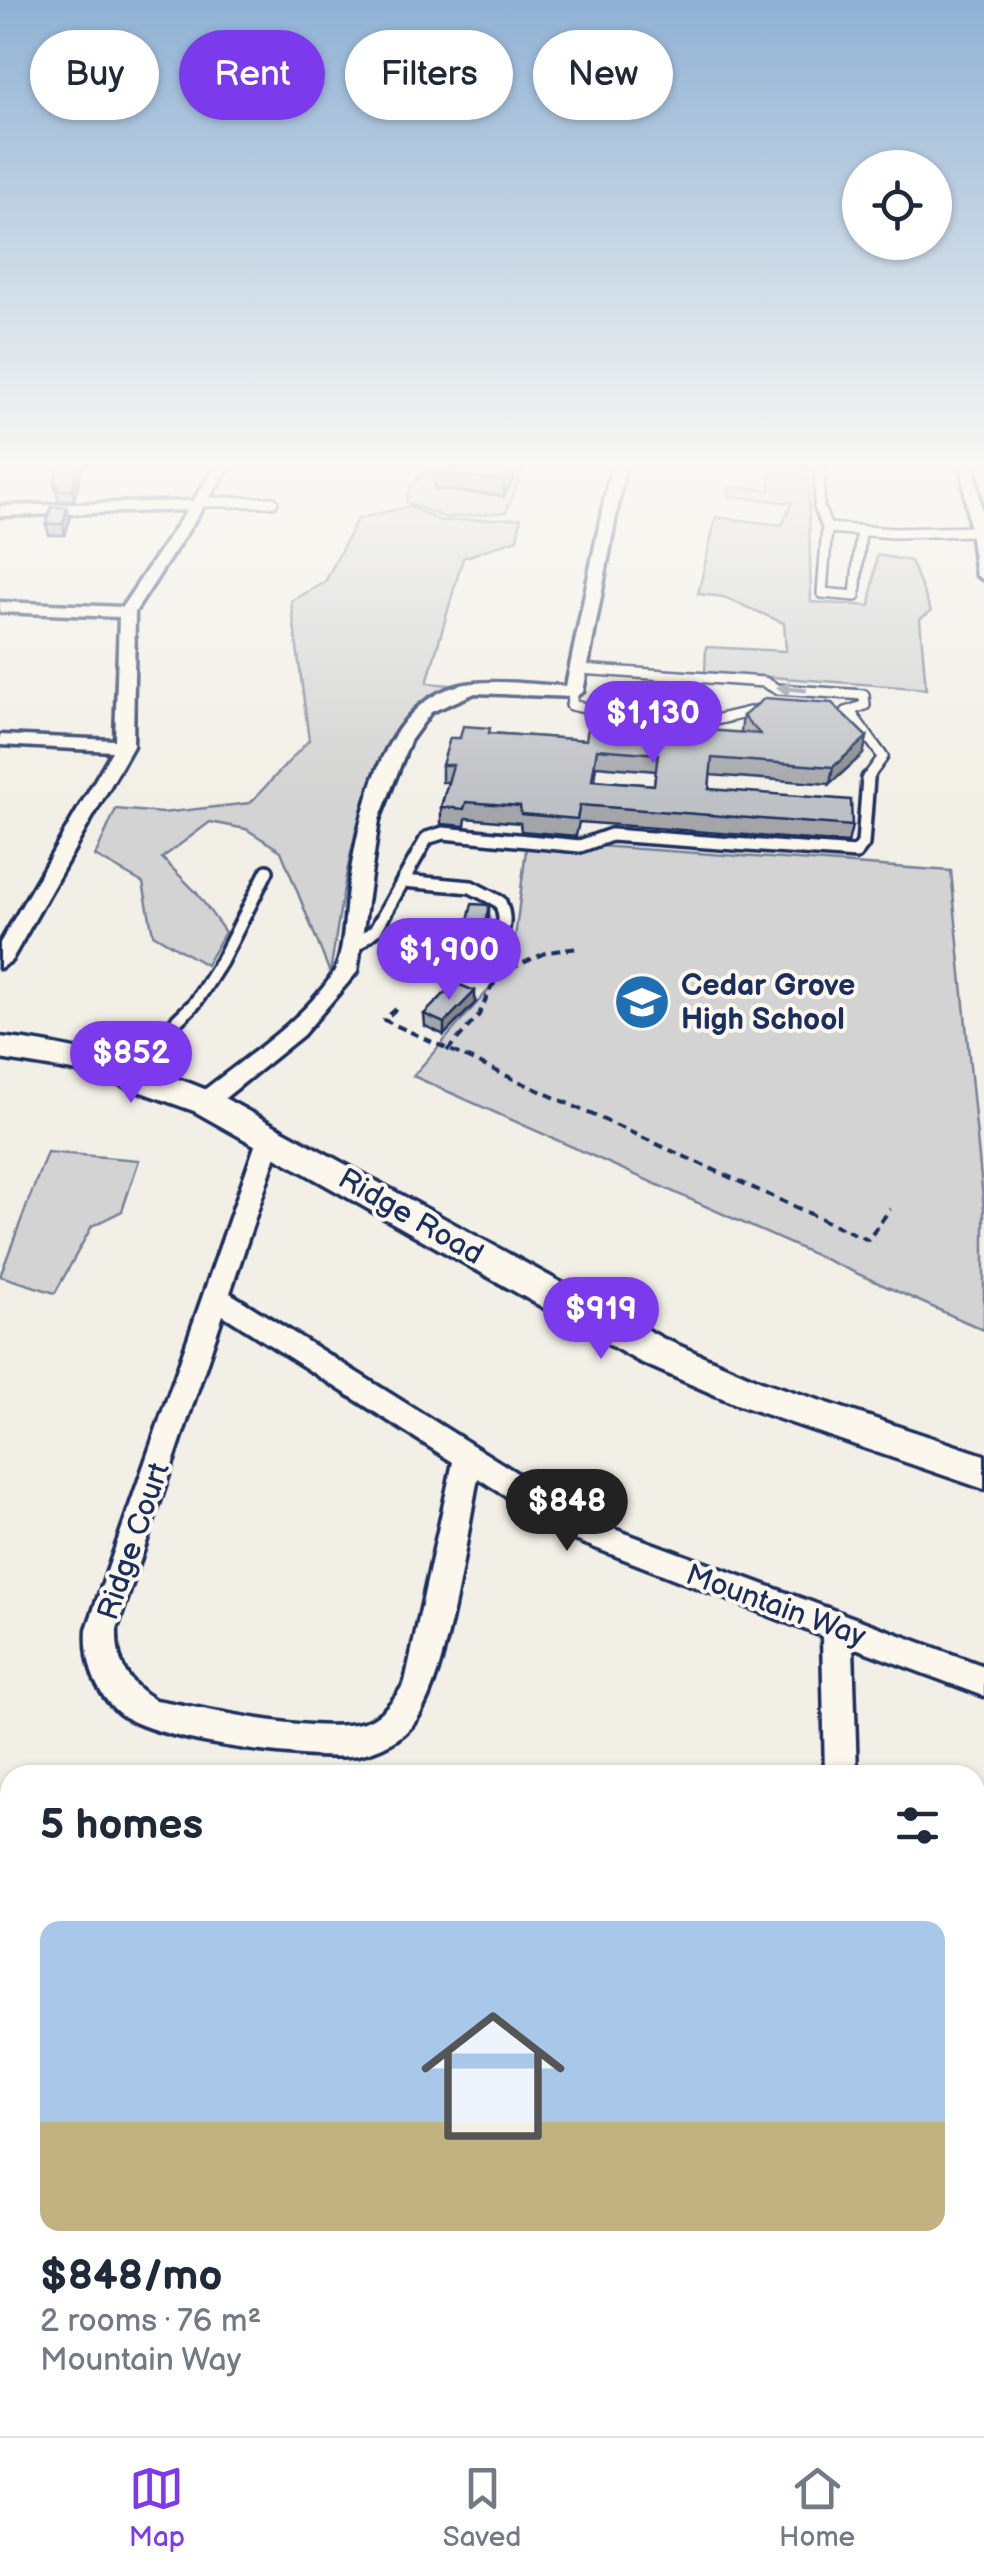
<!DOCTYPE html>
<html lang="en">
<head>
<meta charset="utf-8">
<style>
	body { margin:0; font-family:"Balsamiq Sans",sans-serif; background:#f2f2f3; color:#1f2937; height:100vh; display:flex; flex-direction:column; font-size:38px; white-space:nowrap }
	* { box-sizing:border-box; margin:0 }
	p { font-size:32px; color:#747a83 }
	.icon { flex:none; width:55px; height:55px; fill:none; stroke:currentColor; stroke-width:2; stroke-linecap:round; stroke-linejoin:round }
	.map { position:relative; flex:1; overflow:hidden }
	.drawer { position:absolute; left:0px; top:1765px; width:985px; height:672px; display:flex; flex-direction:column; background:#fff; border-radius:30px 30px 0 0; box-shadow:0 2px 8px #0004 }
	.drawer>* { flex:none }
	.banner { position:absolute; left:30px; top:30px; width:925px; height:90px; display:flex; gap:20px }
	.fabs { position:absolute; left:842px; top:150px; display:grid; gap:20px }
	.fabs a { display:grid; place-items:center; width:110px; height:110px; border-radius:50%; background:#fff; box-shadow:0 2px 8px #0004; font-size:50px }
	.price { position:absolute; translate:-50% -85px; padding:0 22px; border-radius:35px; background:#7c3aed; color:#fff; font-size:32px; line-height:65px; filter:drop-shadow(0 2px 5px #0008) }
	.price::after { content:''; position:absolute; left:50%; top:60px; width:30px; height:22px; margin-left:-15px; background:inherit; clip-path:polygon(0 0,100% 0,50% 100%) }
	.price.current { background:#222; color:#fff }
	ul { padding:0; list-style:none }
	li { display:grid; align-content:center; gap:20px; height:530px; padding:0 40px }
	li span { display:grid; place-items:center; height:310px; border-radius:20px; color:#555 }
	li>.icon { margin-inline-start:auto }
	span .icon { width:180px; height:180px; fill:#fffc; stroke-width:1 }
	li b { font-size:42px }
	h2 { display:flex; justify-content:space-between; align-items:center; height:120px; padding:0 40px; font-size:42px }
	.chip { padding:0 35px; border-radius:45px; background:#fff; box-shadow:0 2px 8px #0004; font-size:35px; line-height:90px }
	.chip.current { background:#7c3aed; color:#fff }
	.dock { display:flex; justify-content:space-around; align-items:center; height:140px; border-top:2px solid #e0e1e3; background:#fff; font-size:28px; color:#747a83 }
	.dock a { display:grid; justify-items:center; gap:5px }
	.dock .current { color:#7c3aed }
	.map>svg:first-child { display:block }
</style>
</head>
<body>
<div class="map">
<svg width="984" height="2436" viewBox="0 0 984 2436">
	<rect width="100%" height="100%" fill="#f2efe6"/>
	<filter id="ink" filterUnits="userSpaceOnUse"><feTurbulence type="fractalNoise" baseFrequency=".01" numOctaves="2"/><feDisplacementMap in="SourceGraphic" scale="20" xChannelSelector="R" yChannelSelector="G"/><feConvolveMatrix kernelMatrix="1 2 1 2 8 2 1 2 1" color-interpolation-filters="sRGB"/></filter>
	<g filter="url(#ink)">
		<!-- green -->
		<g fill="#d2d3d2" stroke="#768198" stroke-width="2.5">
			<polygon points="450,463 526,463 506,512 446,518 406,502 412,483"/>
			<polygon points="770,466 808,468 811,602 870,606 877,555 911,561 931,611 920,619 926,689 705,672 706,647 786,651 784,623 723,597 698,594 716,517 782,525 792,503 729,496 729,487 770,490"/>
			<path d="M409 506 440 521 521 518 517 539 463 558 427 683 462 686C453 689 441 690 432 695 361 730 342 902 330 973L281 851 246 829 210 822 162 858 196 892 225 932 206 965 153 934 143 883 95 856 116 809 162 813 250 803 309 740 291 601 325 582 357 519Z"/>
			<polygon points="527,841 951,871 984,1209 984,1330 413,1076 512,963"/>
			<polygon points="47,1152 139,1160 122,1211 92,1226 55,1293 0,1276"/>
			<polygon points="438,2428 570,2428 569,2436 437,2436"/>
		</g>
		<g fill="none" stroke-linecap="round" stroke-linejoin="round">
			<!-- stream -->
			<polyline stroke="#707b93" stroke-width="4" points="416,477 442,463"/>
			<!-- lane-far1 casing -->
			<g stroke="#1b2f5e" stroke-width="14">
				<g id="lane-far1">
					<polyline points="820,463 819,507 827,528 894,533 977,531"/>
					<polyline points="198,502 273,502"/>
					<polyline points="827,528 822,593 855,596 861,531"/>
					<polyline points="580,669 764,682 777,689 864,695 865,705 846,712"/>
					<polyline points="574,692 571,705 621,716 680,723 711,721 771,707"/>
					<polyline points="851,713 883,757 866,780"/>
				</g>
			</g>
			<!-- lane casing -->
			<g stroke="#1b2f5e" stroke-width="18">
				<g id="lane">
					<path d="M403 881 471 887 500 902C511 929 499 947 470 949"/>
					<polyline points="351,949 376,929 427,838 443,833 580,846 611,835 856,853 863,844 868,778"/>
					<polyline points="124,1071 195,1003 221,962 267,871"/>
				</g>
			</g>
			<!-- street casing -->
			<g stroke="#1b2f5e" stroke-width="7">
				<g id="street">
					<polygon points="218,463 232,463 135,612 133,746 11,961 0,968 0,943 112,751 0,745 0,735 115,740 119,617 0,612 0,602 122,607 187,510 0,516 0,506 193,501"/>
					<path d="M612 463H626L583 692 574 697 475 693 431 712 410 741 379 820 357 972 303 1035 214 1107H198L194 1101 198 1095C239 1062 307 1018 334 972 344 956 345 910 348 889 360 815 381 692 474 683 504 680 537 685 566 686Z"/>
					<polygon points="961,463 974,465 984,525 984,580 976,575"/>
					<path d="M270 1128 282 1137 230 1293 595 1522 984 1666V1696L853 1647 857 1775H825L822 1636 575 1540 478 1478C466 1536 447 1690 410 1728 395 1744 371 1754 349 1756 303 1760 151 1741 118 1712 94 1691 85 1660 87 1629L258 1137ZM223 1315 453 1462 405 1682C396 1697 384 1714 367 1721 321 1737 205 1708 155 1700 126 1683 116 1662 117 1629Z"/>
					<polygon points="0,2209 10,2213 10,2253 0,2249"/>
					<polygon points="136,2428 178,2428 175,2436 133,2436"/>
					<rect x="837" y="2428" width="42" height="8"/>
				</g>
			</g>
			<!-- secondary casing -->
			<g stroke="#1b2f5e" stroke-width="7">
				<path id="secondary" d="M0 1037C76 1045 147 1065 217 1094L664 1339 761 1381 984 1455V1489L736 1404 638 1361 194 1111 91 1074 0 1059Z"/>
			</g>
			<!-- path -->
			<g stroke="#1b2f5e" stroke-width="4" stroke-dasharray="9 6" stroke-linecap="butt">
				<polyline points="385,943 381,948 386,956 430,964"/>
				<polyline points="396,1009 384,1020 868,1240 890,1209"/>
				<polyline points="447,1051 479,1015 491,987 508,970 547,952 579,948"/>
			</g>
			<!-- lane-far1 -->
			<use href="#lane-far1" stroke="#fbf7ec" stroke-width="9"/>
			<!-- lane -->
			<use href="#lane" stroke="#fbf7ec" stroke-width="11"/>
			<!-- street -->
			<use href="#street" fill="#fbf7ec" fill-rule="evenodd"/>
			<!-- secondary -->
			<use href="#secondary" fill="#fbf7ec" fill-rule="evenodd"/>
		</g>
		<!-- wall -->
		<g fill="#a3a5a9" stroke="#1b2f5e" stroke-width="2.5" fill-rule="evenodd">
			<polygon points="60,463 88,463 83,464 74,500 59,501 54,484"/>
			<polygon points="514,463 514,478 504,496 435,489 434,473"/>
			<polygon points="70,518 65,535 49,535 46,524"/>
			<path d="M743 716 867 737 863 754 830 784 710 775 709 789 852 826 848 843 579 822 576 836 521 831 520 823 466 818 465 826 441 824V807L448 782H442V765L460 738 490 733 586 740 741 732ZM596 766 656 771 654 785 594 780Z"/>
			<polygon points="475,1003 444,1035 425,1026 424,1014"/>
		</g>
		<!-- shaded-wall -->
		<g fill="#848689" stroke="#1b2f5e" stroke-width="2.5">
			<polygon points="79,463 88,463 83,464 74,500 72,490"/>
			<polygon points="514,463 514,478 504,496 504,481"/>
			<polygon points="67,507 70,518 65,535 63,524"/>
			<polygon points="867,737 863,754 830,784 833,767"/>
			<polygon points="489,905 489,917 485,936 466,941 466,929"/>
			<polygon points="475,991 475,1003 444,1035 444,1023"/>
		</g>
		<!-- building -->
		<g fill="#bdc0c4" stroke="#1b2f5e" stroke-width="2.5" fill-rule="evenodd">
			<polygon points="60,463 79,463 72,490 57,490 58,484 54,484"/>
			<polygon points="441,463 514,463 504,481 434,473"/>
			<polygon points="51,507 67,507 63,524 46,524"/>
			<path d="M765 698 832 703 867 737 833 767 712 758 709 789 851 800 852 826 580 805 577 819 521 814 520 806 466 802 464 809 441 807 453 765H442L450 738H460L463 726 490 728 489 733 586 740 589 721 760 734 743 716ZM597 749 658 754 654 785 592 780Z"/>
			<polygon points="472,904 489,905 485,924 466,929"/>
			<polygon points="455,983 475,991 444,1023 424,1014"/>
		</g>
		<!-- one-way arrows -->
		<defs><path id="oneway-solid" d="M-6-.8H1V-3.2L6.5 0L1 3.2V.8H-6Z" transform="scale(2.5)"/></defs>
		<use fill="#8b93a5" href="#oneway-solid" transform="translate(792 689) rotate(-174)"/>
	</g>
	<!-- sky -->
	<linearGradient id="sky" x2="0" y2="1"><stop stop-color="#8fb1d4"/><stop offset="0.58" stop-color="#f9f8f4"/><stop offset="1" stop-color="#f9f8f4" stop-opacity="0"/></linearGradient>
	<rect width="984" height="804" fill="url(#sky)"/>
	<!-- icons -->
	<defs>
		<g id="school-disc" transform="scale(2.875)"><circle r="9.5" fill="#1f6fb2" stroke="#fbf7ec"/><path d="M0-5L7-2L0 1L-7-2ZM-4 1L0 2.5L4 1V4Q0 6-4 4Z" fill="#fff"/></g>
	</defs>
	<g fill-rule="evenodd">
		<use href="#school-disc" x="642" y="1002"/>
	</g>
	<g text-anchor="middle" stroke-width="8" stroke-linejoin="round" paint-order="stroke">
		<!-- poi labels -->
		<g font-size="30" font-weight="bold" fill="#1b2f5e" stroke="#fbf7ec" text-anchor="start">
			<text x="681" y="995">Cedar Grove<tspan x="681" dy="34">High School</tspan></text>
		</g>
		<!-- street labels -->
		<g font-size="30" fill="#1b2f5e" stroke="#fbf7ec">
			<text transform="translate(411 1216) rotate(30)" y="10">Ridge Road</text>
			<text transform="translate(133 1541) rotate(-71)" y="10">Ridge Court</text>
			<text transform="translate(776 1605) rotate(20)" y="10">Mountain Way</text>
		</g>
	</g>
</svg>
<div class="fabs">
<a><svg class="icon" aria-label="locate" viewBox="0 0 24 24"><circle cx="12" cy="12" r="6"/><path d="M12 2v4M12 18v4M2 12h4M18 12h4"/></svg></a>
</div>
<b class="price" style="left:653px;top:766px">$1,130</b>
<b class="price" style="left:449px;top:1003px">$1,900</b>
<b class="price" style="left:131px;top:1106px">$852</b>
<b class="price" style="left:601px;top:1362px">$919</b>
<b class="price current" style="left:567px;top:1554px">$848</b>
<div class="banner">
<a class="chip">Buy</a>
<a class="chip current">Rent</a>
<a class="chip">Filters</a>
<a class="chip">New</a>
</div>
<section class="drawer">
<h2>5 homes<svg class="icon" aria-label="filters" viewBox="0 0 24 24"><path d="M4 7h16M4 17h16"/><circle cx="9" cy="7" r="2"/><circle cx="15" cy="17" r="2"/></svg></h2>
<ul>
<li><span style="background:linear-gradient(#a9c7e8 65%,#c2b280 0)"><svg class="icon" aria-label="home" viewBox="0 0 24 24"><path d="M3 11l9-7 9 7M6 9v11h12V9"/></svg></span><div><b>$848/mo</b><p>2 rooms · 76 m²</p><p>Mountain Way</p></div></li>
</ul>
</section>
</div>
<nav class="dock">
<a class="current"><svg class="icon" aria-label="map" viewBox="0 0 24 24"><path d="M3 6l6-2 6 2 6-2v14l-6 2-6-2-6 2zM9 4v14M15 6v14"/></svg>Map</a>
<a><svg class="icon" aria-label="saved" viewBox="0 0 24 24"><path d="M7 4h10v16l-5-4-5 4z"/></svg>Saved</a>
<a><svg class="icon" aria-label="home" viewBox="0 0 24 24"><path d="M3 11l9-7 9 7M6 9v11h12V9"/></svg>Home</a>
</nav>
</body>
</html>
